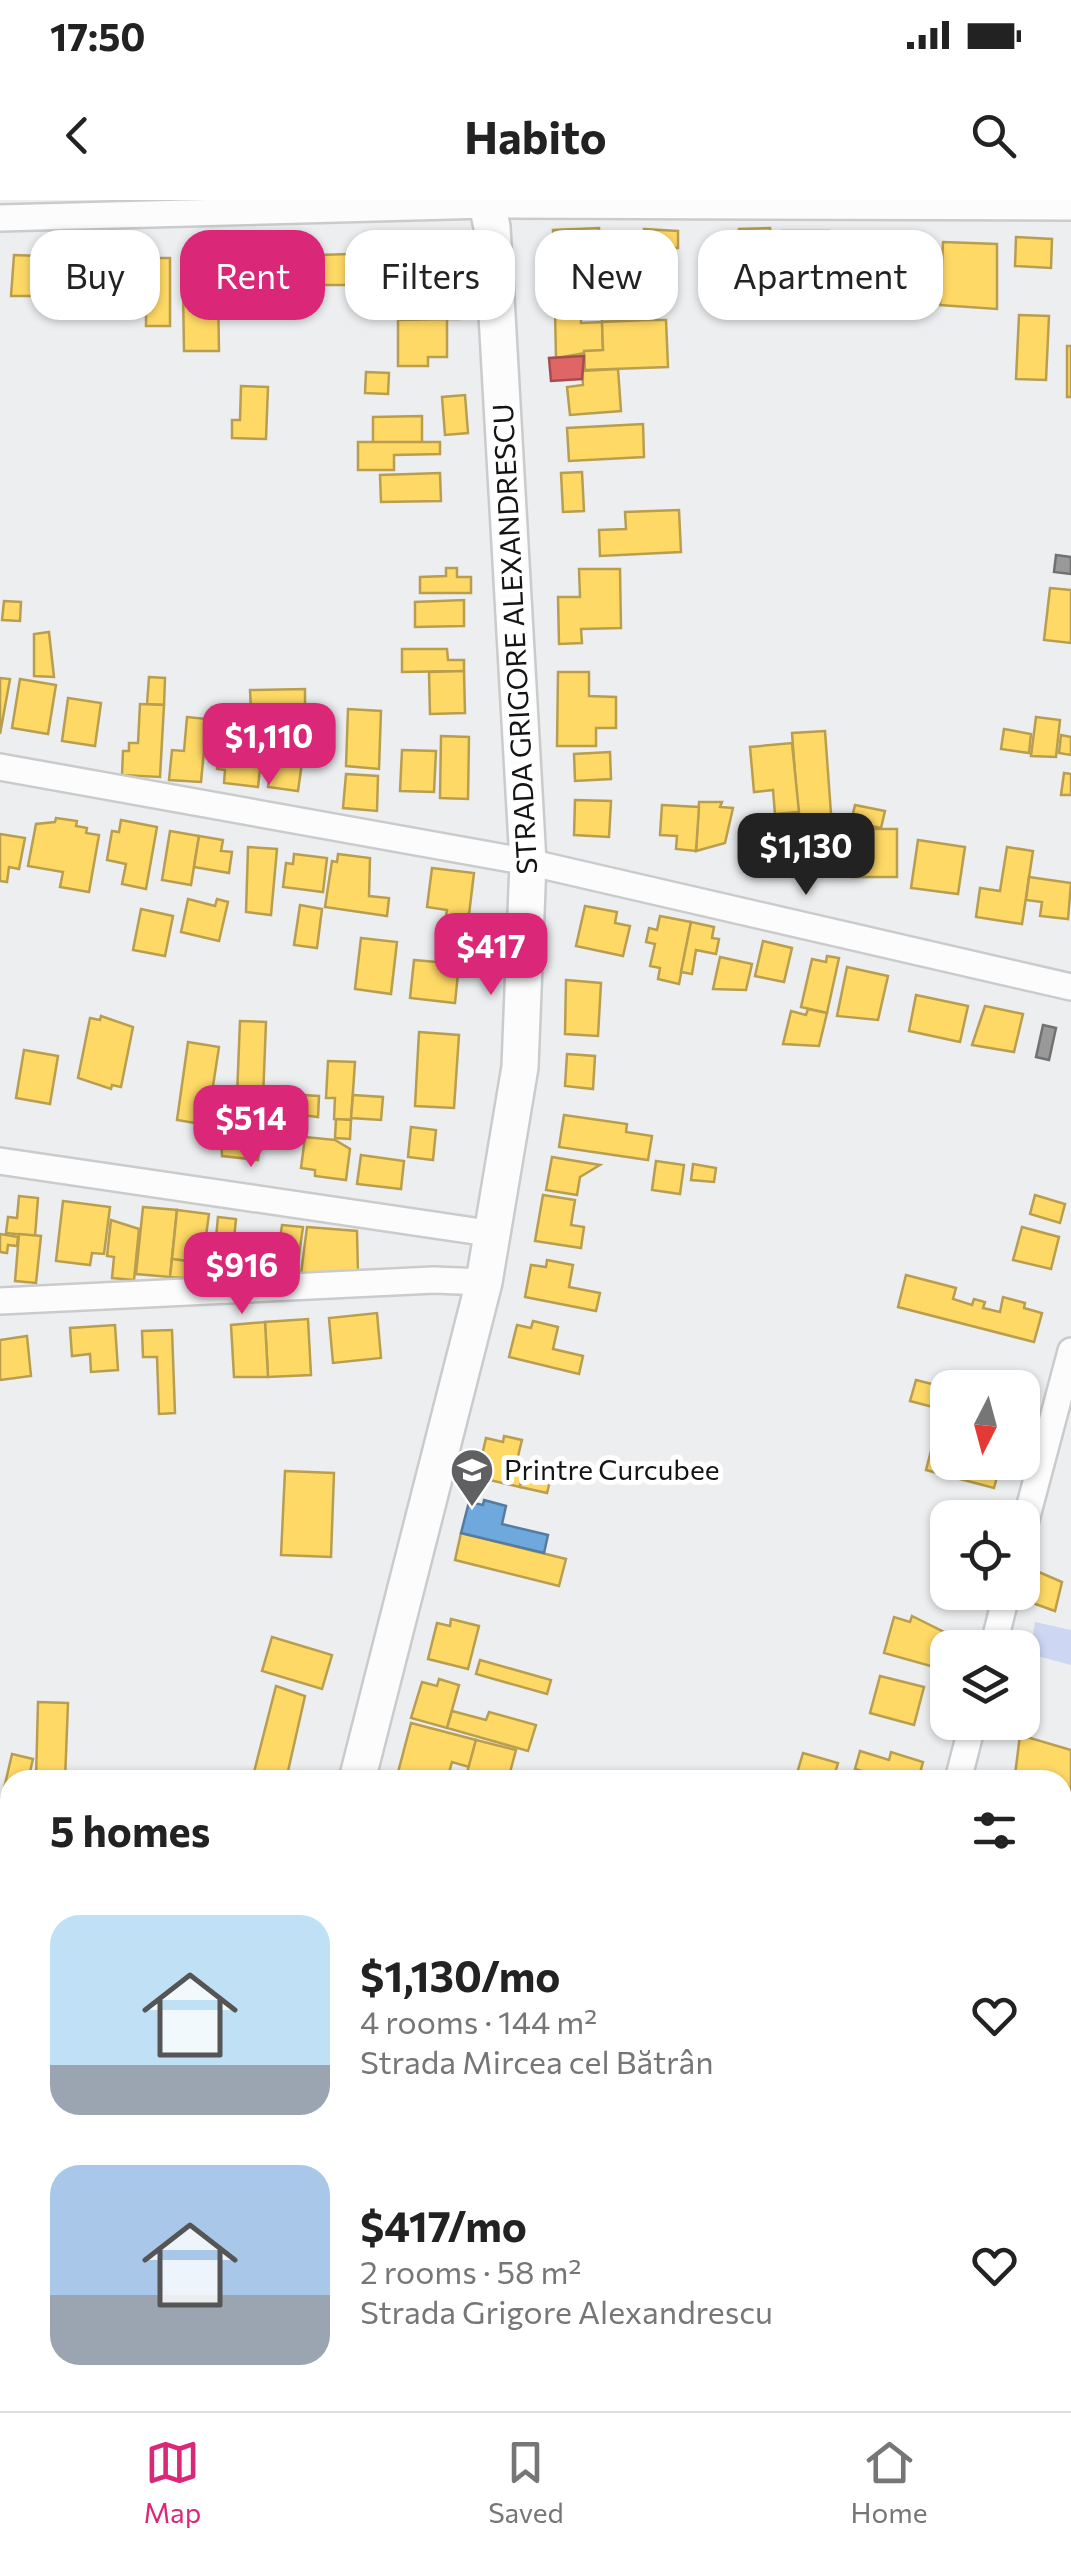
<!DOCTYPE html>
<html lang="en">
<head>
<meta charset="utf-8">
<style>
	body { margin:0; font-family:Commissioner,sans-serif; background:#f2f2f2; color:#222; height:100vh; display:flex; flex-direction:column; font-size:38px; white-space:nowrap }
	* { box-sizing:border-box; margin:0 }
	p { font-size:32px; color:#767676 }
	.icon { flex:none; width:55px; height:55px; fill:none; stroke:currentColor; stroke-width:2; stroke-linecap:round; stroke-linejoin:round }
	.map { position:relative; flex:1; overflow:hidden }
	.side { position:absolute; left:0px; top:1570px; width:1072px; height:642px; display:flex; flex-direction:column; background:#fff; border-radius:30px 30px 0 0; box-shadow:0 2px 8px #0004 }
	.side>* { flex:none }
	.guide { position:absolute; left:30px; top:30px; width:1012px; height:90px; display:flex; gap:20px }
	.needle { width:65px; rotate:186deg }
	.controls { position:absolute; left:930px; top:1170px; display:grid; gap:20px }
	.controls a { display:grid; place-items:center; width:110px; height:110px; border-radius:20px; background:#fff; box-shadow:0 2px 8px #0004; font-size:50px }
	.price { position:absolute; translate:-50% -85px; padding:0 22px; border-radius:20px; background:#db2777; color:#fff; font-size:32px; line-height:65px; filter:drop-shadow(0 2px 5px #0008) }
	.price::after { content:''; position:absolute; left:50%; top:60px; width:30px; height:22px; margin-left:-15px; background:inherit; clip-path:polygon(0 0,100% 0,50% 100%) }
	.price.selected { background:#222; color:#fff }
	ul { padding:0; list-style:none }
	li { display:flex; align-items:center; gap:30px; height:250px; padding:0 50px }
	li span { display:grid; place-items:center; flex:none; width:280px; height:200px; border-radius:30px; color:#555 }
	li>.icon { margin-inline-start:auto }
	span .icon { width:120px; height:120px; fill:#fffc; stroke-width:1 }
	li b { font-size:42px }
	h2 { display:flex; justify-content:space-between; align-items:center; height:120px; padding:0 50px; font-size:42px }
	.chip { padding:0 35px; border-radius:30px; background:#fff; box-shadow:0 2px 8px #0004; font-size:35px; line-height:90px }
	.chip.selected { background:#db2777; color:#fff }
	.status { display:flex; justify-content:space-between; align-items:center; height:70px; padding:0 50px; background:#fff; direction:ltr }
	.status svg { height:28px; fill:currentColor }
	header { display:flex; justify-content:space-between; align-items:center; height:130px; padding:0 50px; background:#fff; font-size:45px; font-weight:700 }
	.tabs { display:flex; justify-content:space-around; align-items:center; height:140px; border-top:2px solid #e0e0e0; background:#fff; font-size:28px; color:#767676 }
	.tabs a { display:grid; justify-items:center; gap:5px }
	.tabs .selected { color:#db2777 }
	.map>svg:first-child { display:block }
</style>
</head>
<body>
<div class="status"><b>17:50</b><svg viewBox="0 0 49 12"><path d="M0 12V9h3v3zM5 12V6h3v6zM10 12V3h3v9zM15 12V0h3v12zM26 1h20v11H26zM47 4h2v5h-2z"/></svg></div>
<header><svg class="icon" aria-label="back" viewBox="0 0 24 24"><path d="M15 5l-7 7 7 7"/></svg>Habito<svg class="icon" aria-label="search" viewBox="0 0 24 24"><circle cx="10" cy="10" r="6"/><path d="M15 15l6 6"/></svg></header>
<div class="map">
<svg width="1071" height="2211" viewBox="0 0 1071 2211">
	<rect width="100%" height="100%" fill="#edeef0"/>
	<!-- green -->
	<polygon fill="#cdd7f3" points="1035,1422 1071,1430 1071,1465 1030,1454"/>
	<!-- homes -->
	<g fill="#ffd966" stroke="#b89e4e" stroke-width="2.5">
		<polygon points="599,28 602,86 573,87 572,65 555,66 553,30"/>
		<polygon points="770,28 771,53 739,54 739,29"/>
		<polygon points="644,29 678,31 678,48 643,47"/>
		<polygon points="782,31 829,31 828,58 782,57"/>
		<polygon points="898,35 916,35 915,91 901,91 901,100 880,99 881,40 898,40"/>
		<polygon points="1016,37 1052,39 1051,68 1015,66"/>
		<polygon points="943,42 997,44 997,109 940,105"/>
		<polygon points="836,47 866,50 868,90 834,89"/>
		<polygon points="366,52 402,52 403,110 386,110 386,84 353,85 353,73 366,72"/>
		<polygon points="402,52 437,52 438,71 448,71 448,84 403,84"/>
		<polygon points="349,54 349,85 319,85 319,55"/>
		<polygon points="14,55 39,56 36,96 11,96"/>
		<polygon points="277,56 312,58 310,112 297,111 297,96 276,96"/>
		<polygon points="70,57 102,57 102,69 115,69 115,104 70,103"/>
		<polygon points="131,58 170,58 170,126 146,126 146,106 132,106"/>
		<polygon points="246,58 270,58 270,118 246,118 246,107 239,107 239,76 246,76"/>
		<polygon points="635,72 635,89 645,88 647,120 602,122 601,73"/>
		<polygon points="183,89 218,89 219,151 184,151"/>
		<polygon points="458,91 459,119 426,119 424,92"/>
		<polygon points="555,110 581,110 581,123 602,122 603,150 556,158"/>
		<polygon points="1019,115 1049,116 1046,180 1016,179"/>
		<polygon points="447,119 447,157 428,157 428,166 398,166 398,120"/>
		<polygon points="647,120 666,120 668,167 585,170 584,151 603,150 602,122"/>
		<rect x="1067" y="146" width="4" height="51"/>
		<polygon points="618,169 621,211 570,215 567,187 583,185 582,171"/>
		<polygon points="366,172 389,173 388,194 365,193"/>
		<polygon points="241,186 268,187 266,239 232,238 232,220 240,220"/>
		<polygon points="465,195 468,233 445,235 442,197"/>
		<polygon points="422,216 422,242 373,243 373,217"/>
		<polygon points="643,224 644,257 569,261 567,228"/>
		<polygon points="358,242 440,242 440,254 394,255 394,270 358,270"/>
		<polygon points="582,272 584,311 563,312 561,273"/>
		<polygon points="440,273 441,301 381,302 380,275"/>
		<polygon points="679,310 681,352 600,356 599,330 626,329 625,312"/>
		<polygon points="446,368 457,368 457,377 471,377 471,393 420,393 420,377 446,376"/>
		<polygon points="579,369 620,369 621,428 581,429 582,443 559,444 558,397 580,397"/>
		<polygon points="1050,388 1071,390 1071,443 1044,440"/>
		<polygon points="464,400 464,426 415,427 415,402"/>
		<polygon points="4,401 21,402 20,421 2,420"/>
		<polygon points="49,432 54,477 34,476 34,434"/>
		<polygon points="402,449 447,449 448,460 464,460 464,471 402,472"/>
		<polygon points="464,471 465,513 430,514 429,472"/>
		<polygon points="558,472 589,472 589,496 616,497 616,528 596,528 596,546 557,546"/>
		<polygon points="149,477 165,478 164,505 147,504"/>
		<polygon points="0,478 10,479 0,534"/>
		<polygon points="20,479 56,485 48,534 12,528"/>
		<polygon points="305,489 305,505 277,506 278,540 265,540 265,511 251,511 250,490"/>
		<polygon points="68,498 101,503 95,546 62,541"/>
		<polygon points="140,504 164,505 160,577 122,575 123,551 129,551 129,543 138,543"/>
		<polygon points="348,509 381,511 379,569 346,566"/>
		<polygon points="187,517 207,519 201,582 169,580 172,550 184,551"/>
		<polygon points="1036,517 1060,520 1056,557 1031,556"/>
		<polygon points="1004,529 1031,534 1029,553 1001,549"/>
		<polygon points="284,531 306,534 298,591 268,587 273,554 281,555"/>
		<polygon points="825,531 834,655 801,656 792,533"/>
		<polygon points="1061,535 1071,537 1071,555 1059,553"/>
		<polygon points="441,536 469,537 468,599 440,598"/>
		<polygon points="220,540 248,543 248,549 262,551 258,587 224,583 225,570 217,569"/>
		<polygon points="792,543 799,612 775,614 773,590 754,592 750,547"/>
		<polygon points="402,550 436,551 434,592 400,591"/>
		<polygon points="610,552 611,579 575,581 574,554"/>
		<polygon points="1064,573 1071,574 1071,595 1061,595"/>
		<polygon points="346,574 378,576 377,611 343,608"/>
		<polygon points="575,600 611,601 609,637 574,635"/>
		<polygon points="699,602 722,602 720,607 733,608 725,643 696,651"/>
		<polygon points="662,605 699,607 696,651 676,649 677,636 660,635"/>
		<polygon points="855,605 885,611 881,628 851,622"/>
		<polygon points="56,618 77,621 76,626 87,628 86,633 99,635 89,692 60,687 63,672 28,666 36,624 55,622"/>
		<polygon points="121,620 157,627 146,689 122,684 126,664 107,660 112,631 119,632"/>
		<polygon points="863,629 897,629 897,677 852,677 852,637 863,638"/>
		<polygon points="800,630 801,656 773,658 771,632"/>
		<polygon points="170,631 199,636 191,685 162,680"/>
		<polygon points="0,634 25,638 19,669 9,667 7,682 0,681"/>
		<polygon points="199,636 223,640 221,651 232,652 229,673 194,667"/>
		<polygon points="918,640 965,647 958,694 911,688"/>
		<polygon points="248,647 277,649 271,715 246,712"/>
		<polygon points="1007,647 1033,651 1022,724 976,717 980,688 1000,691"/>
		<polygon points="294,654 327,658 323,692 283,687 286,663 293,664"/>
		<polygon points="338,654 370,658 369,696 389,698 387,716 325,707 332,661 337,662"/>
		<polygon points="432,668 474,673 467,731 444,728 447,710 427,707"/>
		<polygon points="1029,677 1071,683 1068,719 1040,716 1042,702 1026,700"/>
		<polygon points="188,699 215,706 217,699 228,702 219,741 181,732"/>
		<polygon points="300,705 322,709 317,748 294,745"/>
		<polygon points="585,706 617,712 615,723 630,726 623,756 576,746"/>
		<polygon points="141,709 173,716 165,756 133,750"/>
		<polygon points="660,716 691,722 679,784 658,779 660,768 650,766 655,744 646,742 649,728 657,730"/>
		<polygon points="691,722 714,727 712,738 719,739 716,754 696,750 692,774 681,772"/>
		<polygon points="361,738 397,742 391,794 355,789"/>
		<polygon points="763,741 792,748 784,782 755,776"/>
		<polygon points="827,756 839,758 827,813 801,807 812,759 826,762"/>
		<polygon points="720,757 752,764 746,790 713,789"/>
		<polygon points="414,760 459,764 455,803 410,798"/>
		<polygon points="847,767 888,776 878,820 837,816"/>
		<polygon points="566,780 601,783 598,836 565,834"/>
		<polygon points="916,795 968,806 960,842 909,831"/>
		<polygon points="985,806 1023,814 1014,852 972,845"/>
		<polygon points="808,809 827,813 819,846 783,844 791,811 806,815"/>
		<polygon points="101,816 133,827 121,887 112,885 111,889 78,878 90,818 100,820"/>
		<polygon points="240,821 266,822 262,924 236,921"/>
		<polygon points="419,832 459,835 454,908 415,906"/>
		<polygon points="188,842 219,847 207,925 177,920"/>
		<polygon points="24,850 58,856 50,904 16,898"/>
		<polygon points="567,854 595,856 593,889 565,886"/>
		<polygon points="328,861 355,862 351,920 334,919 335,898 326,898"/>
		<polygon points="303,895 319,896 318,917 301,915"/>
		<polygon points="353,895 383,897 381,920 351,918"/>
		<polygon points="278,900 298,900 297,928 278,928"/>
		<polygon points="564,915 627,924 626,932 652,936 648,960 559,947"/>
		<polygon points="220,919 262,924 258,960 222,956"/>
		<polygon points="336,919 351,920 350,939 335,938"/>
		<polygon points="411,927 436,930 433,960 408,957"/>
		<polygon points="305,937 335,940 350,949 346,980 315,976 315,970 301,968"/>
		<polygon points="361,955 404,961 401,989 357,984"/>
		<polygon points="552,957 600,965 580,977 577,995 546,990"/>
		<polygon points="656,961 684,965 680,994 652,990"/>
		<polygon points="693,964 716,968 714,982 691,980"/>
		<polygon points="543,995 575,1000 571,1025 584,1027 581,1048 535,1041"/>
		<polygon points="1035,995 1065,1004 1060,1023 1030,1014"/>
		<polygon points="19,996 38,998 35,1036 6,1033 8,1017 17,1018"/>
		<polygon points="63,1001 110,1007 104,1054 92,1053 90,1065 56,1061"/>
		<polygon points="143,1007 177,1010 170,1077 136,1074"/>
		<polygon points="177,1010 209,1014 205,1043 190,1041 188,1061 172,1059"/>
		<polygon points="218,1017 236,1019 230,1078 212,1079"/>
		<polygon points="111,1020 139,1029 134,1080 112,1078 114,1057 107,1056"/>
		<polygon points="282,1025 303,1027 298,1062 277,1059"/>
		<polygon points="307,1027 357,1031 358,1074 301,1074"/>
		<polygon points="1022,1027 1059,1037 1051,1069 1013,1060"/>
		<polygon points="0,1034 18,1037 17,1046 8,1045 7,1053 0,1052"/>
		<polygon points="19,1034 41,1036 36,1083 15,1081"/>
		<polygon points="172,1059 196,1062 194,1079 170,1077"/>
		<polygon points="547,1060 573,1065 569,1087 600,1093 596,1111 525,1097 531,1065 546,1067"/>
		<polygon points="906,1075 956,1088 953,1099 972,1105 974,1099 985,1102 983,1108 1000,1112 1003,1097 1025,1103 1024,1108 1042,1113 1034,1142 898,1107"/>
		<polygon points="377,1113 381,1158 333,1163 329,1118"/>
		<polygon points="308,1119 311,1175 268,1177 265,1122"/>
		<polygon points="533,1121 558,1127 553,1149 583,1156 579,1174 509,1157 517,1125 531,1128"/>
		<polygon points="265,1122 268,1177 234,1177 231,1125"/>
		<polygon points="115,1125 118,1170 91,1172 90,1154 72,1156 70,1128"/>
		<polygon points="172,1130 175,1213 159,1214 157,1157 143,1157 142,1131"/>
		<polygon points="27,1136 31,1176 0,1180 0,1140"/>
		<polygon points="985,1177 1008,1183 1007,1188 982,1188"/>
		<polygon points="916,1180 948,1188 948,1211 910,1201"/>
		<polygon points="504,1236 522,1240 516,1264 525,1266 520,1287 477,1277 486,1238 503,1242"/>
		<polygon points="932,1247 948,1251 948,1262 1001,1262 994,1288 926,1270"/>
		<polygon points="538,1266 553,1270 547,1293 520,1287 523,1272 535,1275"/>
		<polygon points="285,1271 334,1273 331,1357 281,1355"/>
		<polygon points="461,1333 566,1359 559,1386 455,1360"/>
		<polygon points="1032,1369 1062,1382 1055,1411 1024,1400"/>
		<polygon points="912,1416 944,1432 934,1467 884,1453 894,1417 910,1422"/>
		<polygon points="451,1419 479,1426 468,1469 428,1459 437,1423 450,1426"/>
		<polygon points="272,1437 332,1455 322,1489 262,1471"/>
		<polygon points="480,1460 551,1480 547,1494 476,1474"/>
		<polygon points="880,1476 924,1487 914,1525 870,1513"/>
		<polygon points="439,1479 459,1485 447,1528 411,1518 422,1482 437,1486"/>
		<polygon points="276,1486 305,1496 286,1580 252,1580"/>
		<polygon points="38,1502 68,1503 65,1580 36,1580"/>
		<polygon points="452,1511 486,1520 489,1512 536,1525 528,1551 447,1528"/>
		<polygon points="411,1523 476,1540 469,1567 452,1562 447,1580 396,1580"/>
		<polygon points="1020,1535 1071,1550 1071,1592 1062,1590 1062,1580 1015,1575"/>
		<polygon points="476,1540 516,1550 508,1580 465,1580"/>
		<polygon points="860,1551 889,1560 891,1552 923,1562 918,1580 892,1580 855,1569"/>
		<polygon points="803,1553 838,1563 835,1573 846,1580 795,1580"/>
		<polygon points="12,1554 33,1559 28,1580 10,1580 9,1663 0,1661 0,1606"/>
		<polygon points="0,1753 10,1758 0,1778"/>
		<polygon points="10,1777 10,1813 0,1808"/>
		<polygon points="0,1913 10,1916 6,1954 0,1952"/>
		<polygon points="0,2089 10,2093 10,2169 0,2166"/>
		<polygon points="124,2202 155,2202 153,2211 122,2211"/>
	</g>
	<!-- shops -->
	<g fill="#e06666" stroke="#a34d4e" stroke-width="2.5">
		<polygon points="584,156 582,179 551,181 549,158"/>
		<polygon points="1071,2065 1071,2124 1062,2126 1062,2066"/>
		<polygon points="1071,2185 1071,2211 1005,2211 1003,2202 1062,2202 1062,2186"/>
		<polygon points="383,2202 463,2202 461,2211 381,2211"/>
		<polygon points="952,2202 984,2202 986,2211 954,2211"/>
	</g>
	<!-- schools -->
	<polygon fill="#6fa8dc" stroke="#547ca0" stroke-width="2.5" points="484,1300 506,1306 502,1324 548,1335 544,1353 461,1333 469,1302 483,1305"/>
	<!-- industry -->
	<g fill="#999" stroke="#717171" stroke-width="2.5">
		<polygon points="1056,355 1071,357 1071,374 1054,372"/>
		<polygon points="1043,825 1056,828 1049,860 1036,857"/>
		<polygon points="518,2202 606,2202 604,2211 515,2211"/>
	</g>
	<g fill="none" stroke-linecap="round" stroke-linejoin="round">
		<!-- lane casing -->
		<g stroke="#cacbcc" stroke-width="18">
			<g id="lane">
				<polyline points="1062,2016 1071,2015"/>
				<polyline points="1062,2160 1071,2158"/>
				<polyline points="708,2202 710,2211"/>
				<polyline points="261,2211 264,2202"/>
				<polyline points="305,2211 307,2202"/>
				<polyline points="347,2211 350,2202"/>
				<polyline points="815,2211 856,2202"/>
			</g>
		</g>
		<!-- street casing -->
		<g stroke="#cacbcc" stroke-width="30">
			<g id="street">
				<polyline points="0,18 487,5 1071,7"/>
				<polyline points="0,567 528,662 1071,787"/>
				<polyline points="0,961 495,1034"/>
				<polyline points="0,1101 434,1080 484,1082"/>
				<polyline points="1022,1335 1071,1151"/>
				<polyline points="993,1448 1007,1392"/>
				<polyline points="958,1580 973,1522"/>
				<polyline points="0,1713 10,1717"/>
			</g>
		</g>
		<!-- secondary casing -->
		<g stroke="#cacbcc" stroke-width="40">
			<g id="secondary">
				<polyline points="357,1580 484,1082 520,867 528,662 492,27 486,0"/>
				<polyline points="195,2211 196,2202"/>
				<polyline points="220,2211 225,2202"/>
			</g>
		</g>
		<!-- primary casing -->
		<g stroke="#cacbcc" stroke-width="45">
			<g id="primary">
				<polyline points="1062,1911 1071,1910"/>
				<polyline points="1062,1952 1071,1951"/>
				<polyline points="0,2039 10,2043"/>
			</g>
		</g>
		<!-- lane -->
		<use href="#lane" stroke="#fcfcfd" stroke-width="12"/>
		<!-- street -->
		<use href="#street" stroke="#fcfcfd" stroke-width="25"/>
		<!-- secondary -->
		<use href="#secondary" stroke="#fcfcfd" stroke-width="35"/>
		<!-- primary -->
		<use href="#primary" stroke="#fcfcfd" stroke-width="40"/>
	</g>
	<!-- icons -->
	<defs>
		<g id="school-pin" transform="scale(2.25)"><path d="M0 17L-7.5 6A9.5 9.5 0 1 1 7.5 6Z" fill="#606062" stroke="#fff"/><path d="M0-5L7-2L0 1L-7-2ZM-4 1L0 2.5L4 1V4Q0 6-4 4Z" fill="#fff"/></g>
	</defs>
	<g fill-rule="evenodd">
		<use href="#school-pin" x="472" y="1270"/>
	</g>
	<g text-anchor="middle" stroke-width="10" stroke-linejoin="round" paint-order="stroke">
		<!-- street labels -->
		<g font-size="28" fill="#141415" stroke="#fff">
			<text transform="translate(515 439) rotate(-93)" y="10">STRADA GRIGORE ALEXANDRESCU</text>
		</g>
		<!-- poi labels -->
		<g font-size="28" fill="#141415" stroke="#fff" text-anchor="start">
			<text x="504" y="1280">Printre Curcubee</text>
		</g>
	</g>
</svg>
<div class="controls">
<a><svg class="needle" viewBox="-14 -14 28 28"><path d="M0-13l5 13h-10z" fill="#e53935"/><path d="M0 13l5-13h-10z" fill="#767676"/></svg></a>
<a><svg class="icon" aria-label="locate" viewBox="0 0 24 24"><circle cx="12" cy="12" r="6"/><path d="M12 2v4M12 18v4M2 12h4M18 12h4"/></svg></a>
<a><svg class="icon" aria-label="layers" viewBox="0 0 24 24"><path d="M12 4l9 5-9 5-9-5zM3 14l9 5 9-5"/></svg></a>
</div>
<b class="price" style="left:269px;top:588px">$1,110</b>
<b class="price selected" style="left:806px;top:698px">$1,130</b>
<b class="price" style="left:491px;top:798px">$417</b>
<b class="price" style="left:251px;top:970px">$514</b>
<b class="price" style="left:242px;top:1117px">$916</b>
<div class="guide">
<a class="chip">Buy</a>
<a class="chip selected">Rent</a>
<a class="chip">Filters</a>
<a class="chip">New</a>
<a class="chip">Apartment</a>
</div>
<section class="side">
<h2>5 homes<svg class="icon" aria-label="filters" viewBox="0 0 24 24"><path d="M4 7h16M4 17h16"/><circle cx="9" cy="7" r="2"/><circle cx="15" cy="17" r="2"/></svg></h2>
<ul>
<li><span style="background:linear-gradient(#bfe0f5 75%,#9aa5b1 0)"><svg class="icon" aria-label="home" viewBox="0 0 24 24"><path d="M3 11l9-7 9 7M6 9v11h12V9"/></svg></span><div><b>$1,130/mo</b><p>4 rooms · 144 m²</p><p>Strada Mircea cel Bătrân</p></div><svg class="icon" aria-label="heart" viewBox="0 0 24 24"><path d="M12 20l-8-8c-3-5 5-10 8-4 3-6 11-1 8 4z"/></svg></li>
<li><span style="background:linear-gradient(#a9c7e8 65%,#9aa5b1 0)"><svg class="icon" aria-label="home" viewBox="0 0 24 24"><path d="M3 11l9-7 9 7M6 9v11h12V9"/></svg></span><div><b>$417/mo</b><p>2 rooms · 58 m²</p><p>Strada Grigore Alexandrescu</p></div><svg class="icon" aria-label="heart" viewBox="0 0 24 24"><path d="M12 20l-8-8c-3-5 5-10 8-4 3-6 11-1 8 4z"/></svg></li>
</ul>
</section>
</div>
<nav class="tabs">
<a class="selected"><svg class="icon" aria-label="map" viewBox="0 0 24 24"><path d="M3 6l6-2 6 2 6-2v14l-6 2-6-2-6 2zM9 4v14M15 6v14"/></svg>Map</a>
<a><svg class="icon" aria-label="saved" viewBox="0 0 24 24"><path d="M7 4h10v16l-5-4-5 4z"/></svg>Saved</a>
<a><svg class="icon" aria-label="home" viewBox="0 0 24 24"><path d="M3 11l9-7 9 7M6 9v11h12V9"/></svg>Home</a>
</nav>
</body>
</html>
